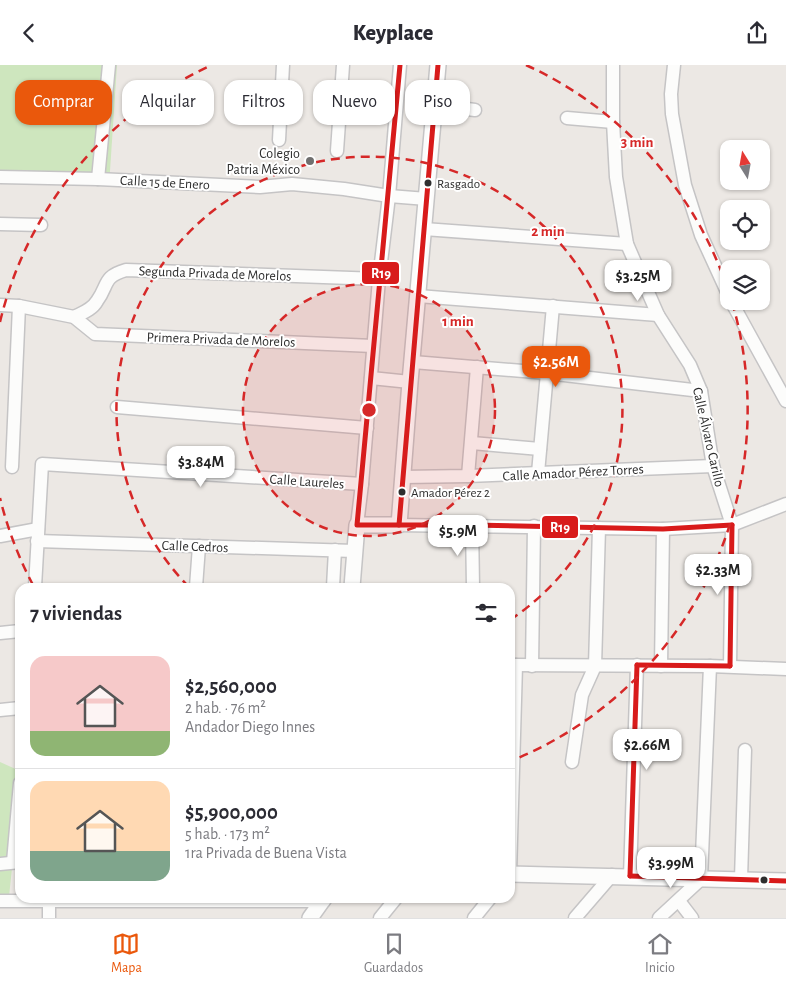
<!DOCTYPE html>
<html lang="es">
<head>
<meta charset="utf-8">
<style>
	body { margin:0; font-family:"Alegreya Sans",sans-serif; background:#f2f2f3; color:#2b2b33; height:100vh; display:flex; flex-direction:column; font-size:19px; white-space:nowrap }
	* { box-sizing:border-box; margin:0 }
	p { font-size:16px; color:#7c7c81 }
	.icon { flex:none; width:28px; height:28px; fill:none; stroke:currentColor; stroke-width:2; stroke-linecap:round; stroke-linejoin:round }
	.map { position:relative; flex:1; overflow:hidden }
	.sheet { position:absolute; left:15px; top:518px; width:500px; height:320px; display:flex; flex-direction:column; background:#fff; border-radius:15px; box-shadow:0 1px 4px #0004 }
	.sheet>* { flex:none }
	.guide { position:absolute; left:15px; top:15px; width:500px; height:45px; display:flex; gap:10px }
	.needle { width:32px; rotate:349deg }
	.tools { position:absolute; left:720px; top:75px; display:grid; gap:10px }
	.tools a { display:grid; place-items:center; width:50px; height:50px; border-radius:10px; background:#fff; box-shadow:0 1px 4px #0004; font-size:25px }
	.price { position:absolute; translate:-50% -42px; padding:0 11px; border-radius:10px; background:#fff; color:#222; font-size:16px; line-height:32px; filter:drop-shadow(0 1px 2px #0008) }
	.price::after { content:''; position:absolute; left:50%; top:30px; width:15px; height:11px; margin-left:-8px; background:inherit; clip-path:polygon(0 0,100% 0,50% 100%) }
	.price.selected { background:#ea580c; color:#fff }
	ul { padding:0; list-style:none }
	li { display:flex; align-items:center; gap:15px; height:125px; padding:0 15px }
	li+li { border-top:1px solid #e1e1e2 }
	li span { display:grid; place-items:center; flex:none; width:140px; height:100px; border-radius:15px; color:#555 }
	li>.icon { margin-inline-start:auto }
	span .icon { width:60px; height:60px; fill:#fffc; stroke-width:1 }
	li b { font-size:21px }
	h2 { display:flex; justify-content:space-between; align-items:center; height:60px; padding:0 15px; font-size:21px }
	.pill { padding:0 18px; border-radius:15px; background:#fff; box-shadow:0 1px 4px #0004; font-size:18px; line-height:45px }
	.pill.selected { background:#ea580c; color:#fff }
	header { display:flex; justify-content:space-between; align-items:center; height:65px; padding:0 15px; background:#fff; font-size:22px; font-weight:800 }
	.tabs { display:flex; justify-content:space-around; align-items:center; height:70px; border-top:1px solid #e1e1e2; background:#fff; font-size:14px; color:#7c7c81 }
	.tabs a { display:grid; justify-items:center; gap:2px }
	.tabs .selected { color:#ea580c }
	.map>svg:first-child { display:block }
</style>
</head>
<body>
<header><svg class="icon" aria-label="back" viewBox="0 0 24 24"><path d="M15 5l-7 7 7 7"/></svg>Keyplace<svg class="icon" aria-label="share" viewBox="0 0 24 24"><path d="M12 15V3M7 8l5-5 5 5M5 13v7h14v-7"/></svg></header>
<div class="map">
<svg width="786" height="853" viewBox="0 0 786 853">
	<rect width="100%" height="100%" fill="#ece8e4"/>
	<!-- green -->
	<g fill="#cee6be">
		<polygon points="0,0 117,0 109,121 0,117"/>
		<polygon points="0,697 20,706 20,728 8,841 0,842"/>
	</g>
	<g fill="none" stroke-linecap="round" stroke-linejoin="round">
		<!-- minor casing -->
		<g stroke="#c5c4c5" stroke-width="15">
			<g id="minor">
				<polyline points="613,0 613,57 616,112 627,179 658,250 690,300 701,326 713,401 732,460 730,601"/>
				<polyline points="674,0 671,29 672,49 685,120 701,170 729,231"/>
				<polyline points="435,40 475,45"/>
				<polyline points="567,53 613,57"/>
				<polyline points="279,75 283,0"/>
				<polyline points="337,86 343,0"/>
				<polyline points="0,112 98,114 260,122 292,119 344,124 389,131 427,134"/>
				<polyline points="98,114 109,0"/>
				<polyline points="0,159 41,160"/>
				<polyline points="424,164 627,179"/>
				<polyline points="418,231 658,250"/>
				<polyline points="731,236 786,336"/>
				<polyline points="0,240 19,241 74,252 95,269 373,281"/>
				<path d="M74 252C82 248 92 245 97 236 109 220 102 212 126 205L379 214"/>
				<polyline points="413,297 547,308 701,326"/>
				<polyline points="371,313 410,317"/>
				<polyline points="117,342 367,363"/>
				<polyline points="472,378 540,384"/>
				<polyline points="12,402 19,241"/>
				<polyline points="538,408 553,241"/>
				<polyline points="468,411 477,302"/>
				<polyline points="403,412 468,411 713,401"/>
				<polyline points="357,460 362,419 379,214 389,131 400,0"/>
				<polyline points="399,460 663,464 732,460 786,439"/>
				<polyline points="472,460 473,522"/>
				<polyline points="0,471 38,464"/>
				<polyline points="37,476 354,486"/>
				<polyline points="35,522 42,399 362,419"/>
				<polyline points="196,522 199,481"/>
				<polyline points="333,522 335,485"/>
				<polyline points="0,568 20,566"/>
				<polyline points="510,600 710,601 786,604"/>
				<polyline points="532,601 534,461"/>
				<polyline points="661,601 663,464"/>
				<polyline points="0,645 20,643"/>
				<polyline points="572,697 582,630 595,601 599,463"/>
				<polyline points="13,797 20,718"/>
				<polyline points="0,799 20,797"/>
				<polyline points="510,809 516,600"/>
				<polyline points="630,811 637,600"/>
				<polyline points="741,814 745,685"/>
				<polyline points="0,836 324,836"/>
				<polyline points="679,836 692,853"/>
				<polyline points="49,853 49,835"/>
				<polyline points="380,853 397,832"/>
				<polyline points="474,853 491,832"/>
				<polyline points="575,853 612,810"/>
				<polyline points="659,853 701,814 710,601"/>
			</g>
		</g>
		<!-- tertiary casing -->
		<g stroke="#c5c4c5" stroke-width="18">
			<g id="tertiary">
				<polyline points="352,522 357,460 399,460 410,317 438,0"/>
				<polyline points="510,809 786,816"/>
				<polyline points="310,853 325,832"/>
			</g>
		</g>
		<!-- minor -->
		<use href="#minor" stroke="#fcfcfb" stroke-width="12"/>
		<!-- tertiary -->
		<use href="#tertiary" stroke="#fcfcfb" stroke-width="15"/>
		<!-- bus-1 casing -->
		<g stroke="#fff" stroke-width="9">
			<g id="bus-1">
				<polyline points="400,0 357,460 472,460 663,464 732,460"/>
				<polyline points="399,460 438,0"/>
				<polyline points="637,600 730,601"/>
				<polyline points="730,601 732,460"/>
				<polyline points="630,811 637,600"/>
				<polyline points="630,811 786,816"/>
			</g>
		</g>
		<!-- bus-1 -->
		<use href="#bus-1" stroke="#d81b1b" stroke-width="5"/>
	</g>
	<!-- distance rings -->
	<circle cx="369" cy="345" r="126" fill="#d62828" fill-opacity=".12"/>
	<g fill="none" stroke="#d62828" stroke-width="2.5" stroke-dasharray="9 6">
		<circle cx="369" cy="345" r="126"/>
		<path d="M189 522A253 253 0 1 1 510 555"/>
		<path d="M33 520A379 379 0 0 1 0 433M0 257A379 379 0 0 1 212 0M526 0A379 379 0 0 1 728 225M732 237A379 379 0 0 1 511 696"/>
	</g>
	<!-- markers -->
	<circle fill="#706f6e" stroke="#fff" stroke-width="2" cx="310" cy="96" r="5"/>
	<g fill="#2e2e2e" stroke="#fff" stroke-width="2">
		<circle cx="428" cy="118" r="4.5"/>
		<circle cx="402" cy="427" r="4.5"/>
		<circle cx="764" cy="815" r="4.5"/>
	</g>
	<g text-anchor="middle" stroke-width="4" stroke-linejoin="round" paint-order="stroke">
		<!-- bus labels -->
		<g font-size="13" fill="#2e2e2e" stroke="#fff" text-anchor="start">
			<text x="437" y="123">Rasgado</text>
			<text x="411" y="432">Amador Pérez 2</text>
		</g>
		<!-- poi labels -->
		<g font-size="14" fill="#2e2e2e" stroke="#fff" text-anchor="end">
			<text x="300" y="93">Colegio<tspan x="300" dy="16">Patria México</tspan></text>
		</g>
		<!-- street labels -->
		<g font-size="14" fill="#2e2e2e" stroke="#fff">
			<text transform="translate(165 117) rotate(3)" y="5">Calle 15 de Enero</text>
			<text transform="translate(215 208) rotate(2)" y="5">Segunda Privada de Morelos</text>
			<text transform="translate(221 274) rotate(2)" y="5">Primera Privada de Morelos</text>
			<text transform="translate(709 372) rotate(77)" y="5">Calle Álvaro Carillo</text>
			<text transform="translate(573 407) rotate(-3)" y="5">Calle Amador Pérez Torres</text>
			<text transform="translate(307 416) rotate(4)" y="5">Calle Laureles</text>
			<text transform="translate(195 481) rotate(2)" y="5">Calle Cedros</text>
		</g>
	</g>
	<circle cx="369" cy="345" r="8" fill="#d62828" stroke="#fff" stroke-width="2.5"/>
	<g font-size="15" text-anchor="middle" font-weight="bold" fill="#d62828" stroke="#fff" stroke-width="4" stroke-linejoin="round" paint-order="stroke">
		<text x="637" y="82">3 min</text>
		<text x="548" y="171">2 min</text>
		<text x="458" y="261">1 min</text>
	</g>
	<g stroke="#fff" stroke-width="2">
		<rect x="361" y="196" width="39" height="24" rx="5" fill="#d81b1b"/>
		<rect x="541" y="450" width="38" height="24" rx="5" fill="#d81b1b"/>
	</g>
	<g font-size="14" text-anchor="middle" font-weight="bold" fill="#fff">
		<text x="381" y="213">R19</text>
		<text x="560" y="467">R19</text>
	</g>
</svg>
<div class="tools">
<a><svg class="needle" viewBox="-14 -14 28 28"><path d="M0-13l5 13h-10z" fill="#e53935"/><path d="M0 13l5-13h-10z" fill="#7c7c81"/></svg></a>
<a><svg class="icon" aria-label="locate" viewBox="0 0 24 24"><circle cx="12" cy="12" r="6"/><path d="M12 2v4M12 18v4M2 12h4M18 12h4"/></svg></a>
<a><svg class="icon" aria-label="layers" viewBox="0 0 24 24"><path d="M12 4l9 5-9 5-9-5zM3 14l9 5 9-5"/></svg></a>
</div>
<b class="price" style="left:638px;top:237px">$3.25M</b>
<b class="price selected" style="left:556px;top:323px">$2.56M</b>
<b class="price" style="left:201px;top:423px">$3.84M</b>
<b class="price" style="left:458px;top:492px">$5.9M</b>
<b class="price" style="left:718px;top:531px">$2.33M</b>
<b class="price" style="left:647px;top:706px">$2.66M</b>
<b class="price" style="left:671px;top:824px">$3.99M</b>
<div class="guide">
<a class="pill selected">Comprar</a>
<a class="pill">Alquilar</a>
<a class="pill">Filtros</a>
<a class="pill">Nuevo</a>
<a class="pill">Piso</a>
</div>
<section class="sheet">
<h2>7 viviendas<svg class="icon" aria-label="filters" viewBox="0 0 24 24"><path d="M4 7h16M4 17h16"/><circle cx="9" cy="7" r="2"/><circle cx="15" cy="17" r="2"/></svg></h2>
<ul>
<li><span style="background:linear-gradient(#f6c9c9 75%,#8fb573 0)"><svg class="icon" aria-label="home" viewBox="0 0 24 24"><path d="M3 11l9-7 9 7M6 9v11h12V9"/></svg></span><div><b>$2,560,000</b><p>2 hab. · 76 m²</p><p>Andador Diego Innes</p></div></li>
<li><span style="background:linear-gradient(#ffd9b3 70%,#7fa58c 0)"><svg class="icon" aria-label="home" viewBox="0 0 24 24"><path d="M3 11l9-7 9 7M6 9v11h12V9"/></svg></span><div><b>$5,900,000</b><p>5 hab. · 173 m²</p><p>1ra Privada de Buena Vista</p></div></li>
</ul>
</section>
</div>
<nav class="tabs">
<a class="selected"><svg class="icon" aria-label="map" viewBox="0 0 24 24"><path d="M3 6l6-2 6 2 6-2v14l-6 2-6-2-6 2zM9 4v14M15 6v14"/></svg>Mapa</a>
<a><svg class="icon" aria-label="saved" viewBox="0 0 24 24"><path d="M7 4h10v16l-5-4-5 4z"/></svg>Guardados</a>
<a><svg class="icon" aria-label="home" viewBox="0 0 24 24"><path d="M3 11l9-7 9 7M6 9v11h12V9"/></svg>Inicio</a>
</nav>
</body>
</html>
